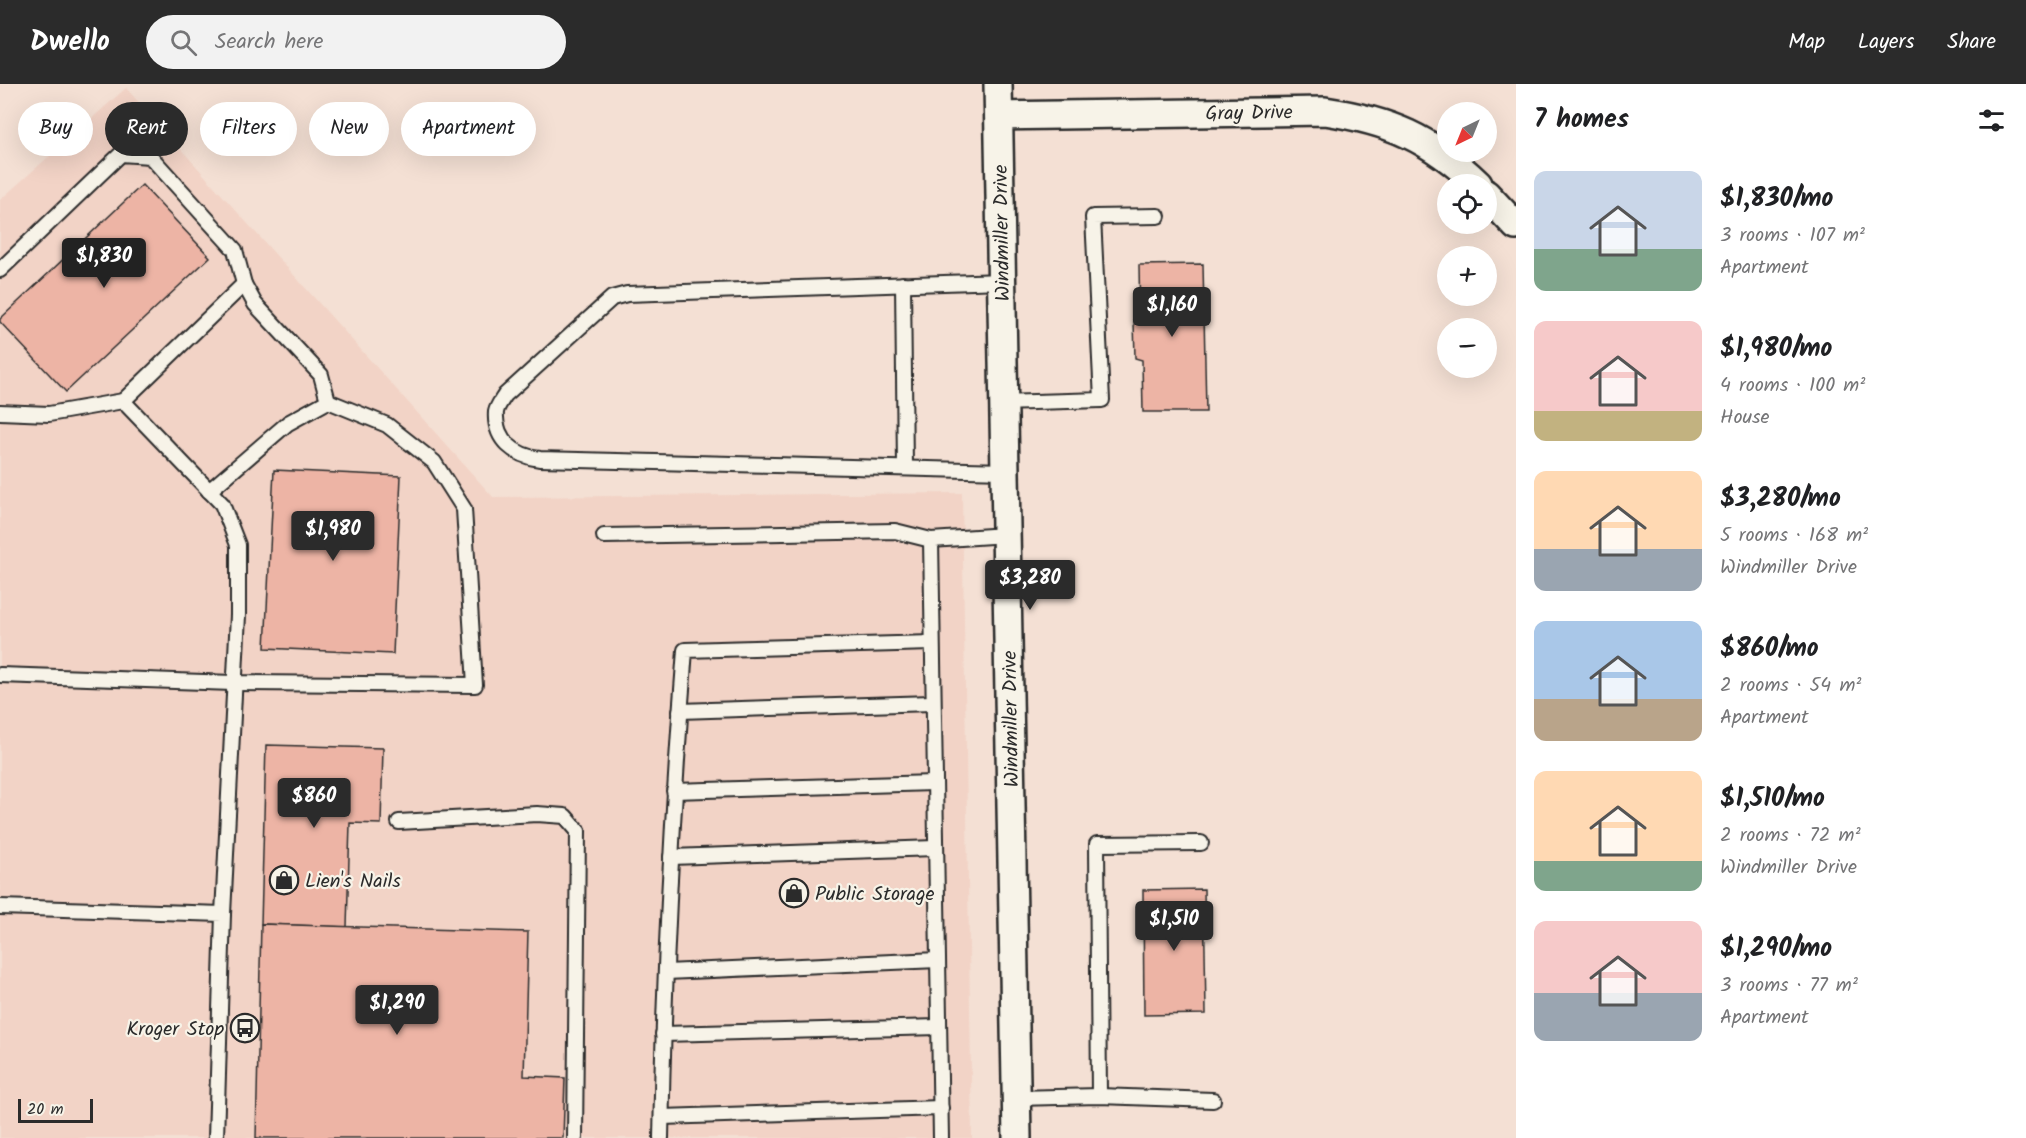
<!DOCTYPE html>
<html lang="en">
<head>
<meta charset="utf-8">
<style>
	body { margin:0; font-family:Kalam,sans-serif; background:#f2f2f2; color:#202124; height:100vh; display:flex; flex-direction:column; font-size:22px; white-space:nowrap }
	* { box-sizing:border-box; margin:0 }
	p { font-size:20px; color:#757577 }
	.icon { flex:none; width:33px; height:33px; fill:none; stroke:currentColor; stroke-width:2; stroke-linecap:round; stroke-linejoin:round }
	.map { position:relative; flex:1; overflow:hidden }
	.side { display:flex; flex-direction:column; background:#fff; width:510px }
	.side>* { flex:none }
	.hud { position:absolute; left:18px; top:18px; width:570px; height:54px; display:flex; gap:12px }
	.needle { width:39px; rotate:223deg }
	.buttons { position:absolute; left:1437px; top:18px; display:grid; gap:12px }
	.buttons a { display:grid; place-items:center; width:60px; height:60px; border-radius:50%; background:#fff; box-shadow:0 6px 24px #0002; font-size:30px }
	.scale { position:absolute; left:18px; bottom:15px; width:75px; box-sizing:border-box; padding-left:6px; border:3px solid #2b2b2b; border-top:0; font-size:16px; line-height:21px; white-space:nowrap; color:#2b2b2b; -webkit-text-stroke:4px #f7f3e8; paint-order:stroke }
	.price { position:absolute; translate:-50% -51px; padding:0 14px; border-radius:6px; background:#2b2b2b; color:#fff; font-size:20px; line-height:39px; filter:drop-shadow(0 2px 3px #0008) }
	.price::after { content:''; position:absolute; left:50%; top:36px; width:18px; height:14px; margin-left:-9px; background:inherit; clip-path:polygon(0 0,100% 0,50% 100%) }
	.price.active { background:#222; color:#fff }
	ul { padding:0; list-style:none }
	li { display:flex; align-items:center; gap:18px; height:150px; padding:0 18px }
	li span { display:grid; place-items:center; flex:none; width:168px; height:120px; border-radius:12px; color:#555 }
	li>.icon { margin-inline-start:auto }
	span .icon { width:72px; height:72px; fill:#fffc; stroke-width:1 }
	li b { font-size:26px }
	h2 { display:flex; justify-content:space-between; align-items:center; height:72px; padding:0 18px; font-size:26px }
	.pill { padding:0 21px; border-radius:27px; background:#fff; box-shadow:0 6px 24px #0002; font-size:21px; line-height:54px }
	.pill.active { background:#2b2b2b; color:#fff }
	header { display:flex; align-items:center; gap:36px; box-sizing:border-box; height:84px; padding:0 30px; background:#2b2b2b; color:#fff }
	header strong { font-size:28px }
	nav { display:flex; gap:33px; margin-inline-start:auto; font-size:21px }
	.search { width:420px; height:54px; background:#f2f2f2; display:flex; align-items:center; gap:15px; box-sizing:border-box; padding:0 21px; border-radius:33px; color:#757577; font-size:22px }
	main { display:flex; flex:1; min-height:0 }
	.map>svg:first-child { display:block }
</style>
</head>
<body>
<header>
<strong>Dwello</strong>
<div class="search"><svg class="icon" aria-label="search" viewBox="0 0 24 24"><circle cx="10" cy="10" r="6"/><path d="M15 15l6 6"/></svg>Search here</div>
<nav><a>Map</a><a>Layers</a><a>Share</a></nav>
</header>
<main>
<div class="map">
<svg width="1516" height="1054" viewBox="0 0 1516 1054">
	<rect width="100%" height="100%" fill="#f4e0d4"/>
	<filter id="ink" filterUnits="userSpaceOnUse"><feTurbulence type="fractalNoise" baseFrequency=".0167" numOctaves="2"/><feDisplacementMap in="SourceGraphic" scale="12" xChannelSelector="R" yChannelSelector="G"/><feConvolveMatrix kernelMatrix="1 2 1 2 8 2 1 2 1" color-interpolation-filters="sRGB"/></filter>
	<g filter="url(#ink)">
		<!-- built -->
		<polygon fill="#f2d3c6" points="126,4 493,413 962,409 972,1054 0,1054 0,116"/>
		<!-- building -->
		<g fill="#edb4a5" stroke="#2b2b2b" stroke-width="1.5">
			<polygon points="142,101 210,173 66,308 0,238 0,235"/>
			<polygon points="1203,180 1206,328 1143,328 1142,276 1135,274 1134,237 1140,237 1139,181"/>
			<polygon points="274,386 401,392 393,570 265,564"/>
			<polygon points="266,661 383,664 381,740 350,739 347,843 261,840"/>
			<polygon points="1204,805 1206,930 1144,931 1143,806"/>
			<polygon points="261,840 528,848 524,992 565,994 563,1054 256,1054"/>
		</g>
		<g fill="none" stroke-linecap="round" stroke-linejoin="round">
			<!-- service casing -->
			<g stroke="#2b2b2b" stroke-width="18">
				<g id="service">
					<polyline points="0,186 121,70 150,72 235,166 244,200 255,220 321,291 328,317"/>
					<path d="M1002 197 627 210 612 214 505 311C502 316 497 322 496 328 494 356 515 372 540 375L1005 387"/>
					<polyline points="903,200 905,384"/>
					<polyline points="123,317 244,200"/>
					<polyline points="1004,319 1102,316 1093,133 1158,132"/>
					<polyline points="0,328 49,330 123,317 222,420 238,461 238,531 223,830"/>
					<polyline points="604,452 895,447 931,456"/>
					<polyline points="0,591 233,599 475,601 464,425 434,378 387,341 328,317 288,339 209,407"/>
					<polyline points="680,627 932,619"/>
					<polyline points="674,707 933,699"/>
					<polyline points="399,738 537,730 565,732 578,747 575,1054"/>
					<polyline points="671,773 935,764"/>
					<polyline points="0,823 223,830 216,1054"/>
					<polyline points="666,888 938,876"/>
					<polyline points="663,950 939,943"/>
					<polyline points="1099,1012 1097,760 1201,759"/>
					<polyline points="1016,1014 1099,1012 1213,1016"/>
					<polyline points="662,1033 941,1024"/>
					<path d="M661 1054C664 891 672 729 685 566L932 559"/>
					<polyline points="941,1054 931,456 1006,451"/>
				</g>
			</g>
			<!-- minor casing -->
			<g stroke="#2b2b2b" stroke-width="32">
				<g id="minor">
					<polyline points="998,0 1017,1054"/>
					<path d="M999 32 1325 27C1390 37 1430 54 1478 100"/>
					<polyline points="1486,110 1516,142"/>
				</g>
			</g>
			<!-- service -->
			<use href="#service" stroke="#f7f3e8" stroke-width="14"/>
			<!-- minor -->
			<use href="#minor" stroke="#f7f3e8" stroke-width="27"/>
		</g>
	</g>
	<!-- icons -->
	<defs>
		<g id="shop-ring" transform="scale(1.5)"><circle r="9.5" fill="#f7f3e8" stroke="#2b2b2b" stroke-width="1.5"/><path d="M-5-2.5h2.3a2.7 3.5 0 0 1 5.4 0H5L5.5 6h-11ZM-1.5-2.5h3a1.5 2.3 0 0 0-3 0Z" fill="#2b2b2b"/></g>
		<g id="bus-ring" transform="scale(1.5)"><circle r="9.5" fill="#f7f3e8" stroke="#2b2b2b" stroke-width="1.5"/><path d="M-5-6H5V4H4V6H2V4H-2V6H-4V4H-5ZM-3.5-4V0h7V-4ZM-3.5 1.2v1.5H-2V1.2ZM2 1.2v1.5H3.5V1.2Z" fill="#2b2b2b"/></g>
	</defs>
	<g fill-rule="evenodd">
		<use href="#shop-ring" x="284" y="796"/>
		<use href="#shop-ring" x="794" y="809"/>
		<use href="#bus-ring" x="245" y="944"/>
	</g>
	<g text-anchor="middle" stroke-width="4.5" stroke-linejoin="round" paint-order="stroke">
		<!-- street labels -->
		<g font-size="20" fill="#2b2b2b" stroke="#f7f3e8">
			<text transform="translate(1249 28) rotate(-1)" y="7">Gray Drive</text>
			<text transform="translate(1001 149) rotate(-91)" y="7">Windmiller Drive</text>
			<text transform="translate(1010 635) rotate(-91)" y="7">Windmiller Drive</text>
		</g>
		<!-- poi labels -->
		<g font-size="20" fill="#2b2b2b" stroke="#f7f3e8" text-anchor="start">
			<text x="305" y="803">Lien's Nails</text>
			<text x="815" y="816">Public Storage</text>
			<text x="224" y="951" text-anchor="end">Kroger Stop</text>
		</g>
	</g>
</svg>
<div class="buttons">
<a><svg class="needle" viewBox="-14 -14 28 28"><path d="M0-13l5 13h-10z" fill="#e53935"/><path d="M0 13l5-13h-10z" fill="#757577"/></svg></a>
<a><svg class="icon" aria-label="locate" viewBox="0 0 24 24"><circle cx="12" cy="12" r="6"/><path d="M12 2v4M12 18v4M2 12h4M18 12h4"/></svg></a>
<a>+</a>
<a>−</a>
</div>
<div class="scale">20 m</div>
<b class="price active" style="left:104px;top:205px">$1,830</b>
<b class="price" style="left:1172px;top:254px">$1,160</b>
<b class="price" style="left:333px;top:478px">$1,980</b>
<b class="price" style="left:1030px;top:527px">$3,280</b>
<b class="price" style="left:314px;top:745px">$860</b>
<b class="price" style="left:1174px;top:868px">$1,510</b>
<b class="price" style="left:397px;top:952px">$1,290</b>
<div class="hud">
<a class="pill">Buy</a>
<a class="pill active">Rent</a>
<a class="pill">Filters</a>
<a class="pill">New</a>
<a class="pill">Apartment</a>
</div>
</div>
<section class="side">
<h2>7 homes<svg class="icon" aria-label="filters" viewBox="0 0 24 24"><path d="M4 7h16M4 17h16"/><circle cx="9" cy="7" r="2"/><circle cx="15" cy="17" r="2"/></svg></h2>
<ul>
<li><span style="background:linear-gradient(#c9d6e8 65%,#7fa58c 0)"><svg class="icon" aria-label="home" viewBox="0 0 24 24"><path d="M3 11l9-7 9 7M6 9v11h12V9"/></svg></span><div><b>$1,830/mo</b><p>3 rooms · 107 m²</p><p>Apartment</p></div></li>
<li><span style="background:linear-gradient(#f6c9c9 75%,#c2b280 0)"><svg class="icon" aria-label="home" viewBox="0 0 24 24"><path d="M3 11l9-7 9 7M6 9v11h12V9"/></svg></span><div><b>$1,980/mo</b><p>4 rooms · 100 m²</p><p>House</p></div></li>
<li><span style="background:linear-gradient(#ffd9b3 65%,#9aa5b1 0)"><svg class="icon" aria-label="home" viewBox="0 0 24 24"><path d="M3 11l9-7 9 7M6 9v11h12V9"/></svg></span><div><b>$3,280/mo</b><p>5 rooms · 168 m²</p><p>Windmiller Drive</p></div></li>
<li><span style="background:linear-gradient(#a9c7e8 65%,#b9a48a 0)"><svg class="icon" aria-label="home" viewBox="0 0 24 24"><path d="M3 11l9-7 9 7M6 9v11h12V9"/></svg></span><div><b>$860/mo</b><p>2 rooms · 54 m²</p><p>Apartment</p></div></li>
<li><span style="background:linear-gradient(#ffd9b3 75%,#7fa58c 0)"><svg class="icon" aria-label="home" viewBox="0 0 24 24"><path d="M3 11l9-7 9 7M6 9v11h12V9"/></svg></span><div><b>$1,510/mo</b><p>2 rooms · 72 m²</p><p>Windmiller Drive</p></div></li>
<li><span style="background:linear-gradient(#f6c9c9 60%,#9aa5b1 0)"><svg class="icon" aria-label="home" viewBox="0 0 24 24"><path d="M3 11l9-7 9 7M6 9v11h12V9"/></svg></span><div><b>$1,290/mo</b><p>3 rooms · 77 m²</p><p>Apartment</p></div></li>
</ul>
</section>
</main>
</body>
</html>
